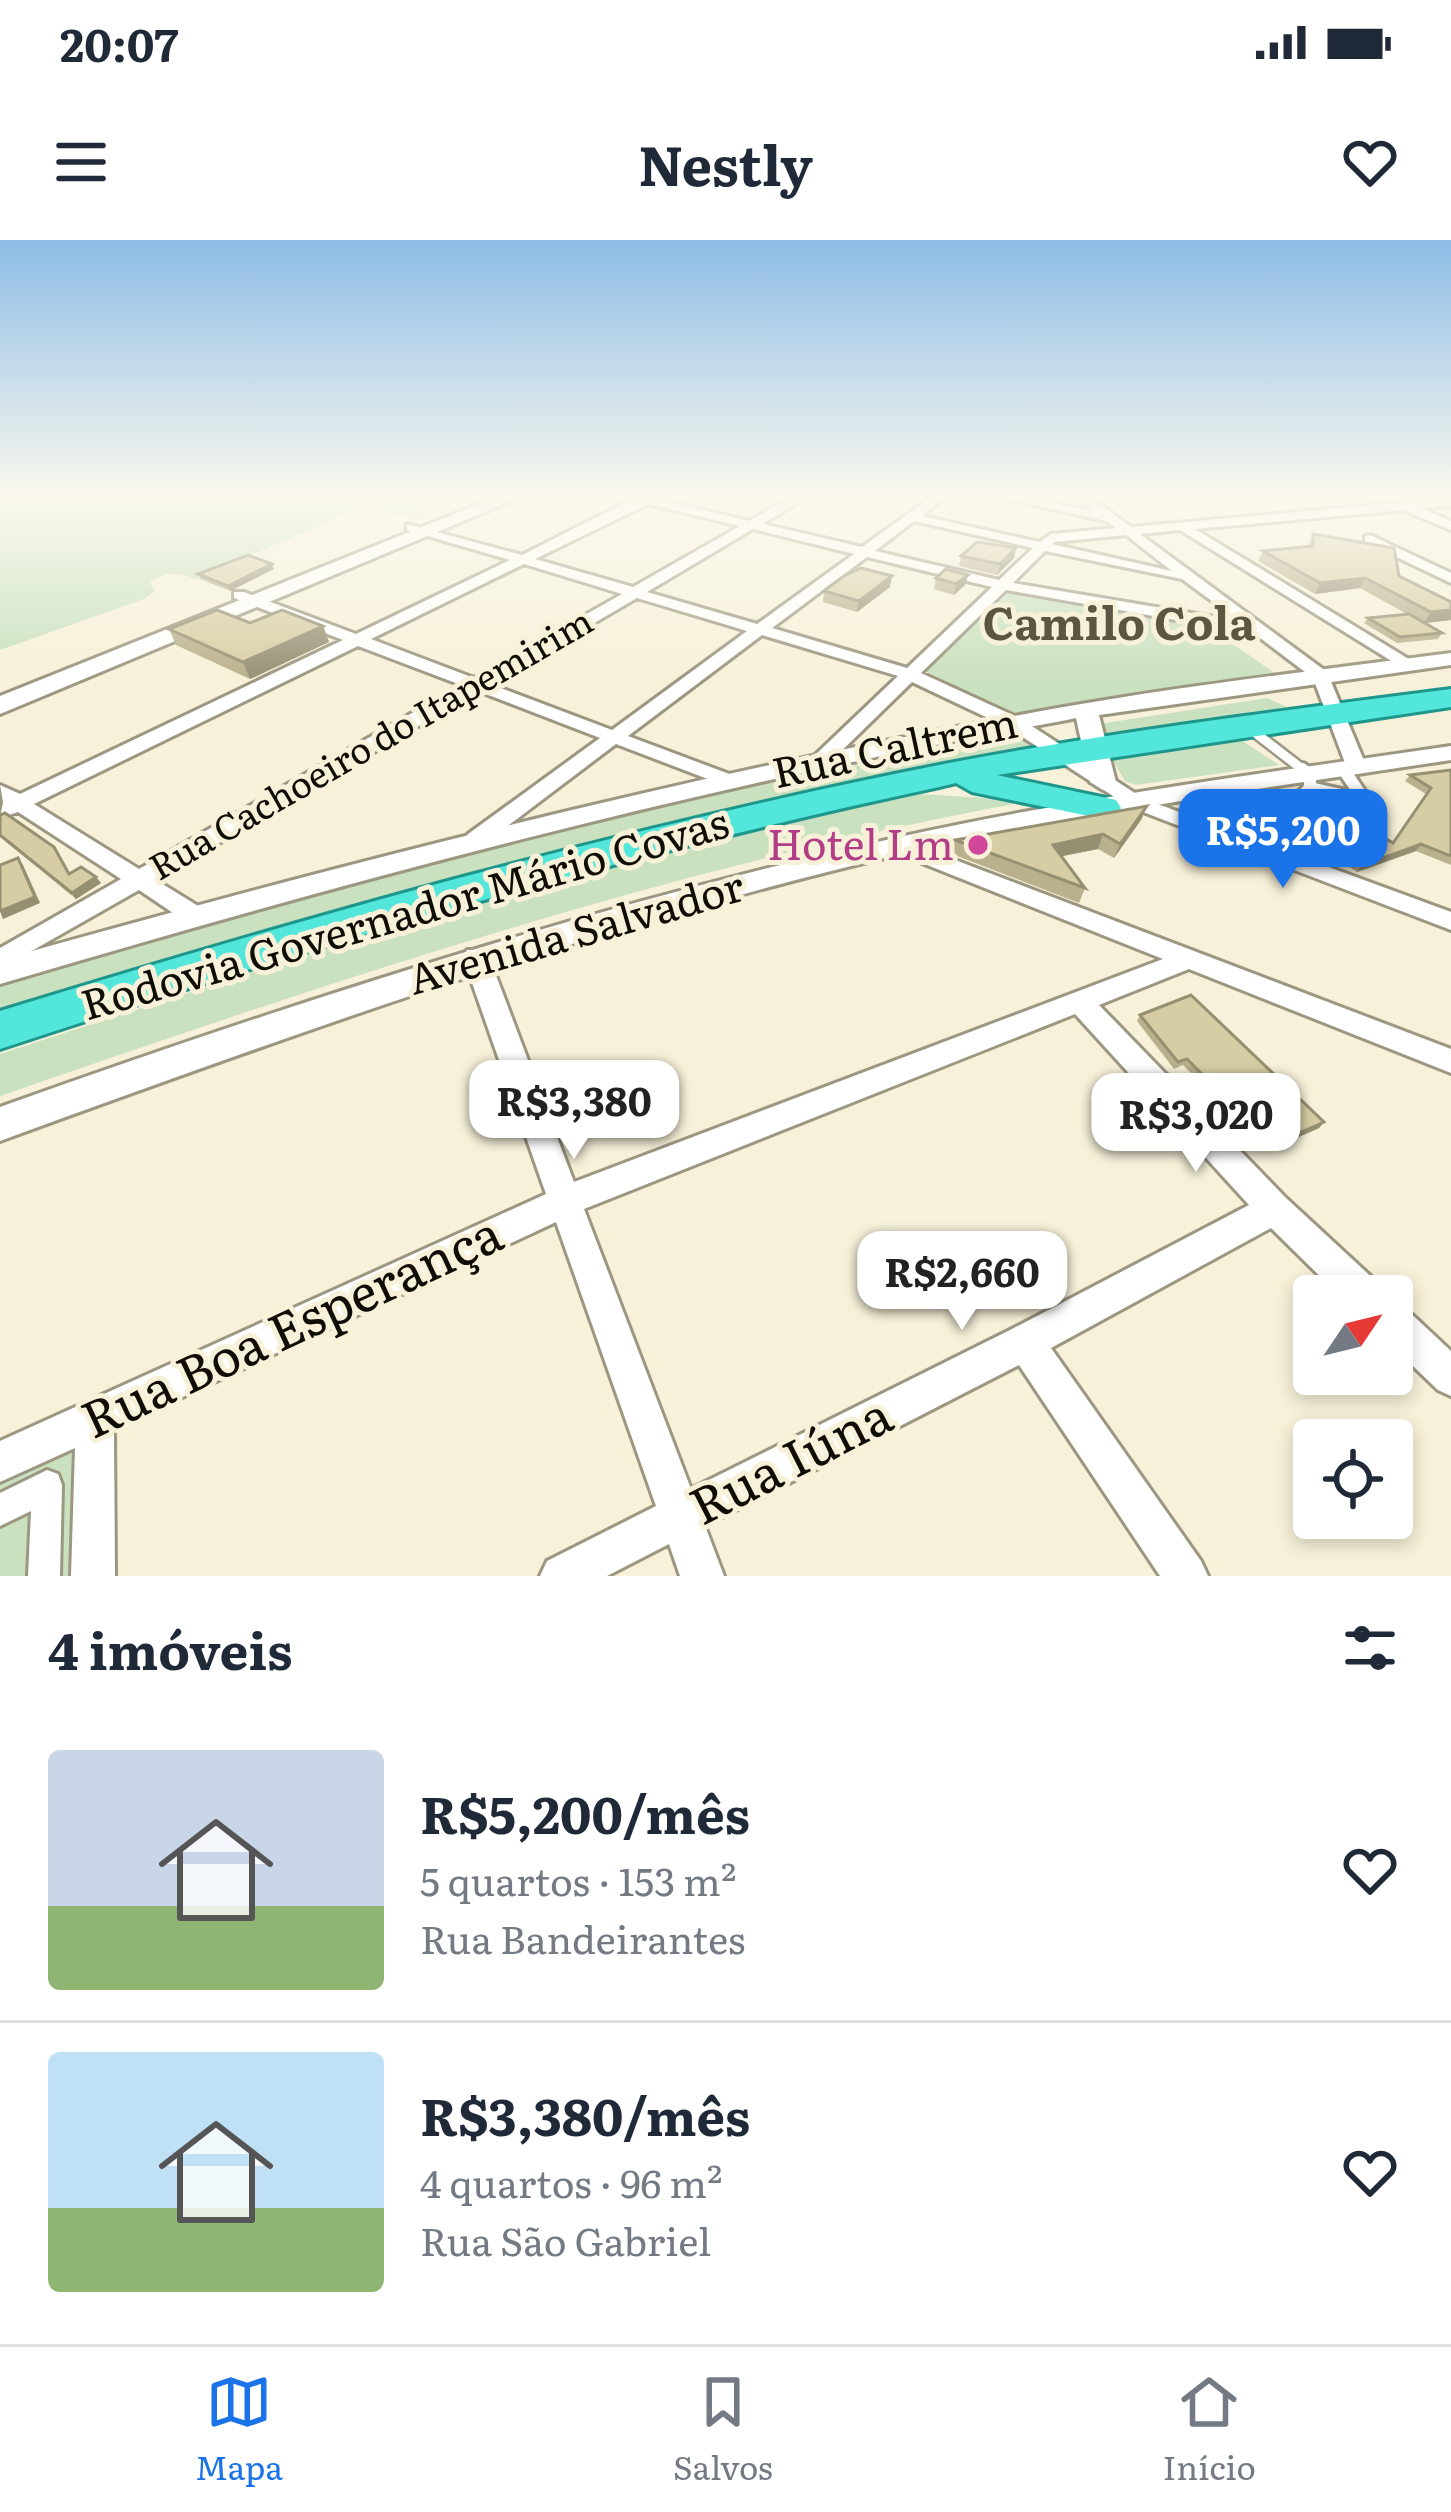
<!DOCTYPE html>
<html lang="pt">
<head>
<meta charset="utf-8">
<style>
	body { margin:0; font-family:Literata,serif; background:#f2f2f3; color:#1f2937; height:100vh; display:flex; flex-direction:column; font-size:45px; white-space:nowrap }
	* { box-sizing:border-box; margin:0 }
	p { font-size:39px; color:#747a83 }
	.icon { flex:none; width:66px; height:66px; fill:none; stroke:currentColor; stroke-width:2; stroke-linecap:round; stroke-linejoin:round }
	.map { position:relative; height:1336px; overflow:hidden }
	.details { display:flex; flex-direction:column; background:#fff; flex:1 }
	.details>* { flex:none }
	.needle { width:78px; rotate:55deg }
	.fabs { position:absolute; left:1293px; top:1035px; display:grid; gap:24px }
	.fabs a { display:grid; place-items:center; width:120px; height:120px; border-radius:12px; background:#fff; box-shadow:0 6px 18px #0003; font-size:60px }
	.price { position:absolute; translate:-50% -102px; padding:0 27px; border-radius:24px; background:#fff; color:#222; font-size:39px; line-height:78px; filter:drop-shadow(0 3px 6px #0008) }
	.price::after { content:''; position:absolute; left:50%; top:72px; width:36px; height:27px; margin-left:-18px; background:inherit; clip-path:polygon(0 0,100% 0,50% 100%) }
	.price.current { background:#1a73e8; color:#fff }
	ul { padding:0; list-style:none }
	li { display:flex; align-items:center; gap:36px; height:300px; padding:0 48px }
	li+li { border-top:3px solid #e0e1e3 }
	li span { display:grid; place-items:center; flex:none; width:336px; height:240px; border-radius:12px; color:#555 }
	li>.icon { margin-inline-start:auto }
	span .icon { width:144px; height:144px; fill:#fffc; stroke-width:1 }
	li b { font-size:51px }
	h2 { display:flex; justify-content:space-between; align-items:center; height:144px; padding:0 48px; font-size:51px }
	.status { display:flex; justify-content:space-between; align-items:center; height:84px; padding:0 60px; background:#fff; direction:ltr }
	.status svg { height:33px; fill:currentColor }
	header { display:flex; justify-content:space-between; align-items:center; height:156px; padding:0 48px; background:#fff; font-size:54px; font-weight:700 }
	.dock { display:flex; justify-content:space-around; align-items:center; height:168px; border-top:3px solid #e0e1e3; background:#fff; font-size:33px; color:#747a83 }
	.dock a { display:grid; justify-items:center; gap:6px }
	.dock .current { color:#1a73e8 }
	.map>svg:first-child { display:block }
</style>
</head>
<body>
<div class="status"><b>20:07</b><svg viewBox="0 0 49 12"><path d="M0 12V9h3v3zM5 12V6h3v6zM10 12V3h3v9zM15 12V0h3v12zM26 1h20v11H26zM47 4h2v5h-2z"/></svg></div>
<header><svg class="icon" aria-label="menu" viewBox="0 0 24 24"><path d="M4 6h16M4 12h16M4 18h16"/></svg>Nestly<svg class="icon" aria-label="heart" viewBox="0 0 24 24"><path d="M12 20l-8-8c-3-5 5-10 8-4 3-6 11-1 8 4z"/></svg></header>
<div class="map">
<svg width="1451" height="1336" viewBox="0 0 1451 1336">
	<rect width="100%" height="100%" fill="#f7f1d9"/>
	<!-- green -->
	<g fill="#cae1c0">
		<path d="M0 254H383L443 270 418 281 365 266 195 339C178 332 165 331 150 343L155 351 144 359 0 410Z"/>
		<polygon points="1013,349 1203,383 1276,434 1015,474 923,430"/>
		<polygon points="1267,458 1287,467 1102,497 1099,484"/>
		<path d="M1019 497 1035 510 534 619 249 695 0 775V746C332 639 675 552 1019 497Z"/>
		<polygon points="1238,498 1279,525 1136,545 1125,541 1112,519"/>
		<path d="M921 554 1030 561C677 625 338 739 0 856V814C302 715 609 616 921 554Z"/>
		<polygon points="75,1206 74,1336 0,1336 0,1245"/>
	</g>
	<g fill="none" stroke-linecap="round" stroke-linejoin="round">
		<!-- stream -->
		<polyline stroke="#a4c7e4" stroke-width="3" points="150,254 170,262"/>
		<!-- service-far1 casing -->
		<g stroke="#9c9781" stroke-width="14">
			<polyline id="service-far1" points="1249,488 1306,532"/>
		</g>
		<!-- service casing -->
		<g stroke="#9c9781" stroke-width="18">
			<g id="service">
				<polyline points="1344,530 1364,560 1364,572 1348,583"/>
				<polyline points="1310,548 1364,560"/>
				<polyline points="1230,574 1297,610"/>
				<polyline points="1180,578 1300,558 1310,548 1310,535 1302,529"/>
			</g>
		</g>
		<!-- pedestrian casing -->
		<g stroke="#9c9781" stroke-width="6">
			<polygon id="pedestrian" points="47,1230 58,1234 62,1245 60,1336 28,1336 31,1271 0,1286 0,1253"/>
		</g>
		<!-- minor casing -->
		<g stroke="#9c9781" stroke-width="6">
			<g id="minor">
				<path d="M665 254 658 259 749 281 797 254H811L763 284 862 307 936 254H949L922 276 1040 302 1051 294 1116 288 1106 281 985 254H1008L1093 271 1073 254H1086L1131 287 1451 258V266L1421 268 1451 281V290L1403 270 1195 289 1412 421V429L1406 430 1180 290 1140 294 1327 432 1367 528 1364 532 1357 534 1347 528 1313 438 1255 394 1006 350 921 433 1021 479 1144 559 1451 672V690L1130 567 1007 487 912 442 826 526H812V518L898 436 762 395 628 496 740 538V546H726L616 504 484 604H468L465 599 468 594 600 498 478 451 156 640 203 669 206 675 203 681H185L139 650 0 729V708L121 639 18 572 0 578 3 562 0 545 20 554 343 400 234 358V352H244L356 394 510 320 407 290V284L522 315 638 256ZM648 264 740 286 633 347 535 319ZM914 281 1033 308 999 340 875 311ZM753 289 854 314 757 384 647 352ZM1126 295 1172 331 1052 304 1055 302ZM1045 311 1182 339 1239 381 1013 343ZM867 317 992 347 907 428 772 388ZM524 324 622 354 474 438 371 399ZM637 358 747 391 612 490 490 444ZM358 406 461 445 139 629 34 564Z"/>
				<polygon points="1370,295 1451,333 1451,343 1365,302 1365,296"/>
				<path d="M900 599 1451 809V833L1189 729 1099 765 1286 958 1378 1043 1383 1056H1340L1271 988 1051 1108 1201 1321 1208 1336H1160L1019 1125 705 1286 724 1336H680L669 1304 607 1336H540L547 1321 656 1266 556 982 114 1189 115 1336H71L75 1208 0 1242V1201L546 954 463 717 467 710H485L489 717 574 942 1163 719 892 611 889 606 892 601ZM1075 774 1249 965 1012 1089 691 1249 584 969Z"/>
				<polygon points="1392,1063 1405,1068 1451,1111 1451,1156 1438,1150 1392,1106"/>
			</g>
		</g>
		<!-- tertiary casing -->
		<g stroke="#9c9781" stroke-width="6">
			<g id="tertiary">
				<path d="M1451 413V425L1099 475 1116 542 1103 550 1090 542 1076 478 1067 480C705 545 351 640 0 744V720C333 626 669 540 1009 477 1155 449 1303 432 1451 413Z"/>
				<path d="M1451 506V520C1266 548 1080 573 897 615 590 687 296 793 0 901V867C294 762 591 666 895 598 1079 557 1265 533 1451 506Z"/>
			</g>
		</g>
		<!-- secondary casing -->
		<g stroke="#9c9781" stroke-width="6">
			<polygon id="secondary" points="504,254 528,254 0,474 0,456"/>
		</g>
		<!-- trunk casing -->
		<g stroke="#1f968b" stroke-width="6">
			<path id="trunk" d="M1451 449V467L997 535 1116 560 1121 568 1116 576 1103 579 972 552 956 543 939 547C620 615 309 707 0 809V771C310 676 621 588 939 525 1109 492 1280 471 1451 449Z"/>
		</g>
		<!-- service-far1 -->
		<use href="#service-far1" stroke="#fff" stroke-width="9"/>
		<!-- service -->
		<use href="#service" stroke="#fff" stroke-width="12"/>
		<!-- pedestrian -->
		<use href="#pedestrian" fill="#fff" fill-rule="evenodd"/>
		<!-- minor -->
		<use href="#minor" fill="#fff" fill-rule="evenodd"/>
		<!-- tertiary -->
		<use href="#tertiary" fill="#fff" fill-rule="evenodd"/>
		<!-- secondary -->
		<use href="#secondary" fill="#fff" fill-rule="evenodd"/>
		<!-- trunk -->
		<use href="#trunk" fill="#53e6db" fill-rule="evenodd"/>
	</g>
	<!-- wall -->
	<g fill="#b9b08d">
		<polygon points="1313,294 1451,362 1451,380 1425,383 1442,393 1438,399 1397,403 1364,383 1368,378 1407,374 1360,348 1315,354 1258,321 1263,311 1308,306"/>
		<polygon points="961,316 1014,318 997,335 959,326"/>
		<polygon points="274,329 230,351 200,339 198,334"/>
		<polygon points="968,335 965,345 954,355 934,349 936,338"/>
		<polygon points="890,347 857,372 823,362 824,351"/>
		<polygon points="250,383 323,386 329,402 250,439 176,405 169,389"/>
		<polygon points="1451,530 1451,625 1416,611 1357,632 1274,575 1277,568 1347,585 1393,603 1426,554 1405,541 1410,535"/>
		<polygon points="1147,566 1141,580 1114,618 1098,609 1062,616 1085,648 1079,663 952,614 955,600"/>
		<polygon points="0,575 70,633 96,637 101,643 76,659 0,597"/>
		<polygon points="1140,775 1324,882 1319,888 1267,911 1183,825 1174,829 1137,781"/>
	</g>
	<!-- shaded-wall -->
	<g fill="#969073">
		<polygon points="1016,308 1014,318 997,335 1000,324"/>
		<polygon points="272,324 274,329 230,351 228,346"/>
		<polygon points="968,335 965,345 954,355 956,344"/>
		<polygon points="892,336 890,347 857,372 859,361"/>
		<polygon points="1365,338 1360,348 1315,354 1320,343"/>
		<polygon points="1451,370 1451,380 1424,383 1431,372"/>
		<polygon points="323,386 329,402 250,439 243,422"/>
		<polygon points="1147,566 1141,580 1114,618 1120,604"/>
		<polygon points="1103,594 1098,609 1048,619 1053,605"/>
		<polygon points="1421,604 1416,611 1357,632 1361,626"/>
		<polygon points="18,618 23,625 40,663 3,679 0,671"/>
		<polygon points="96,637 101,643 76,659 72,653"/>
		<polygon points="1324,882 1319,888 1267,911 1272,905"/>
	</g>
	<!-- building -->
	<g fill="#d7cda4" stroke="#969073" stroke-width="3">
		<polygon points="1313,294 1394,308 1399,336 1451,362 1451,370 1431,372 1365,338 1320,343 1263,311 1313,306"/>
		<polygon points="977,302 1016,308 1000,324 961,316"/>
		<polygon points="248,315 272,324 228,346 198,334"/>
		<polygon points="861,328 892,336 859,361 824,351 844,336"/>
		<polygon points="946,329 968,335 956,344 936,338"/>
		<polygon points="217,370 250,383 282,370 323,386 243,422 169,389"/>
		<polygon points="1409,374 1442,393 1400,397 1368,378"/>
		<polygon points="1451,530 1451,616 1421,604 1361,626 1277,568 1318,555 1343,571 1347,585 1361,583 1393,603 1431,548 1410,535"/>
		<polygon points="1147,566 1120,604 1103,594 1053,605 1085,648 955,600"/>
		<polygon points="5,573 54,607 69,634 81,627 96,637 72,653 0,595 0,575"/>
		<polygon points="18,618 35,657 0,671 0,625"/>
		<polygon points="1191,755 1324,882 1272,905 1187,819 1178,822 1140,775"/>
	</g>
	<!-- sky -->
	<linearGradient id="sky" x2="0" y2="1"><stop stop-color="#8dbce6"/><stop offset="0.58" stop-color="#fbf9ee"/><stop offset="1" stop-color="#fbf9ee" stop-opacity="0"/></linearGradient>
	<rect width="1451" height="441" fill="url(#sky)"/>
	<!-- markers -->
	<circle fill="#d1479c" stroke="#f7f1d9" stroke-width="4.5" cx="978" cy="605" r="12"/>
	<g text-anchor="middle" stroke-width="10" stroke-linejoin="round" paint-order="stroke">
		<!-- far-street labels -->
		<g font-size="36" fill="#0f0d06" stroke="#f7f1d9">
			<text transform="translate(371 504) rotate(-30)" y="13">Rua Cachoeiro do Itapemirim</text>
		</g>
		<!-- street labels -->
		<g font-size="42" fill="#0f0d06" stroke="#f7f1d9">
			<text transform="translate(895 508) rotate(-12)" y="15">Rua Caltrem</text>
			<text transform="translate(405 674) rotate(-16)" y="15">Rodovia Governador Mário Covas</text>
			<text transform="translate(576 693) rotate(-16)" y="15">Avenida Salvador</text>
		</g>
		<!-- hotel labels -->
		<g font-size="42" fill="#b23c85" stroke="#f7f1d9" text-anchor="end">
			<text x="954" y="620">Hotel Lm</text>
		</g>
		<!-- far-district labels -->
		<g font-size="45" font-weight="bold" fill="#5b5642" stroke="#f7f1d9">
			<text x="1119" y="400">Camilo Cola</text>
		</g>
		<!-- near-street labels -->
		<g font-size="51" fill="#0f0d06" stroke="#f7f1d9">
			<text transform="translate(292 1087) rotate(-25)" y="18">Rua Boa Esperança</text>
			<text transform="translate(791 1221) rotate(-27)" y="18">Rua Iúna</text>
		</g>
	</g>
</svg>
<div class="fabs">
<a><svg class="needle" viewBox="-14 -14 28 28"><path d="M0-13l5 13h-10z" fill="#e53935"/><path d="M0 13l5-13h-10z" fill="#747a83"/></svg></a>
<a><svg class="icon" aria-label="locate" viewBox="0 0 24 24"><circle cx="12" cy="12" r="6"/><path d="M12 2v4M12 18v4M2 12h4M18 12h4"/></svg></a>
</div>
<b class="price current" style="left:1283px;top:651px">R$5,200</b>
<b class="price" style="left:574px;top:922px">R$3,380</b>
<b class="price" style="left:1196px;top:935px">R$3,020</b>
<b class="price" style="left:962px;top:1093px">R$2,660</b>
</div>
<section class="details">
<h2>4 imóveis<svg class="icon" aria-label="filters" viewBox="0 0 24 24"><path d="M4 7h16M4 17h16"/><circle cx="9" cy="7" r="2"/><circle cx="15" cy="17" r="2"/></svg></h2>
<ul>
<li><span style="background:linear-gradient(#c9d6e8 65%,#8fb573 0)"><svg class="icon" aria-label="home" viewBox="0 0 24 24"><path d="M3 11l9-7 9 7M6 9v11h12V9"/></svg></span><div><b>R$5,200/mês</b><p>5 quartos · 153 m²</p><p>Rua Bandeirantes</p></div><svg class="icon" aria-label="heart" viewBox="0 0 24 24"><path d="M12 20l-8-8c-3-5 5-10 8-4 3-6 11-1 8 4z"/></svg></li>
<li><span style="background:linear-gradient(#bfe0f5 65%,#8fb573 0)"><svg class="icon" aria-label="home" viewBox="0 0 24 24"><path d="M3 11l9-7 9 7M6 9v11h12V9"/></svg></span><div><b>R$3,380/mês</b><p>4 quartos · 96 m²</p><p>Rua São Gabriel</p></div><svg class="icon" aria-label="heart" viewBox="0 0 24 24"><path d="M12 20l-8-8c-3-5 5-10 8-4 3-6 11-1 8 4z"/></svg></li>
</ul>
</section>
<nav class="dock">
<a class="current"><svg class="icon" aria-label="map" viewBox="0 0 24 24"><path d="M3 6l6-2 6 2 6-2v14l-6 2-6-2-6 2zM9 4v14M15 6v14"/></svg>Mapa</a>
<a><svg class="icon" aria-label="saved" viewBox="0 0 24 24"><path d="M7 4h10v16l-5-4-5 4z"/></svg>Salvos</a>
<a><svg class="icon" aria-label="home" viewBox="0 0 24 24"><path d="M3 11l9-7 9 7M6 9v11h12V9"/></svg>Início</a>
</nav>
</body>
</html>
